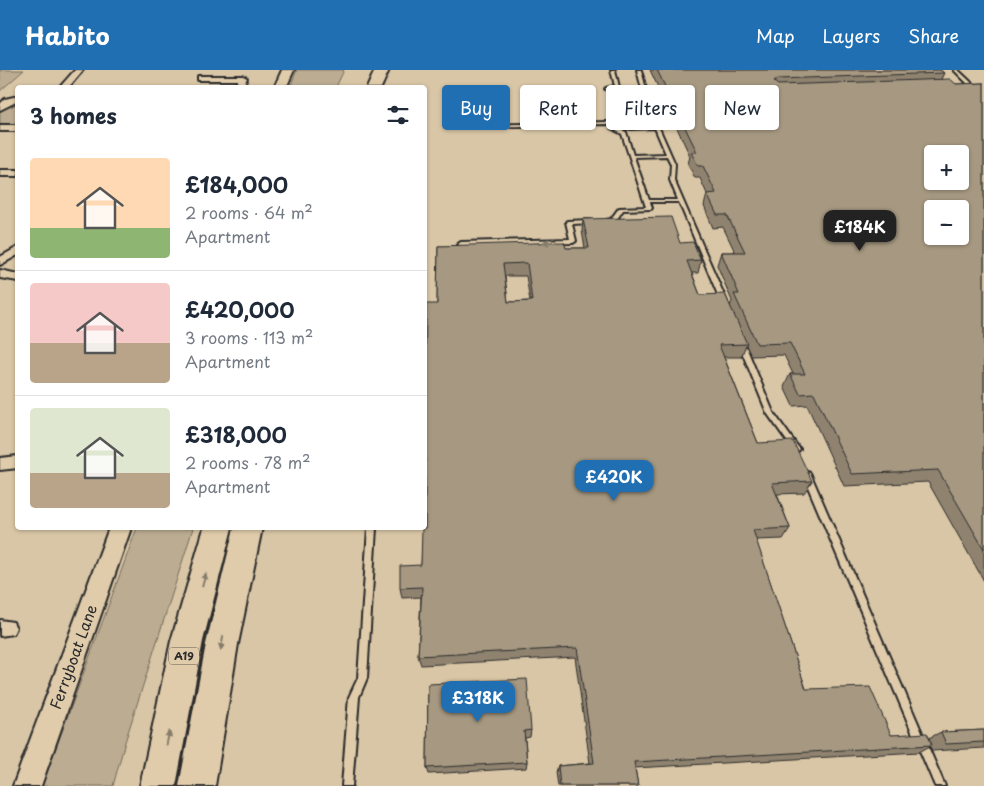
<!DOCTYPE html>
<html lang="en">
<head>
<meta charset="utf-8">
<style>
	body { margin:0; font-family:"Playpen Sans",sans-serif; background:#f2f2f3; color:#1f2937; height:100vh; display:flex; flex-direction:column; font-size:19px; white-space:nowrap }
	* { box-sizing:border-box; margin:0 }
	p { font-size:16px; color:#747a83 }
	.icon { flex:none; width:28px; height:28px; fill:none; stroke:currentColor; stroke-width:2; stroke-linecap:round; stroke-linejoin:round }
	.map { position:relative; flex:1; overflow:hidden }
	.side { position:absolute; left:15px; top:15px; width:412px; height:445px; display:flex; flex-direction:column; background:#fff; border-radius:5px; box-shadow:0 1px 4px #0004 }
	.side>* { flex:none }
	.top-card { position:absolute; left:442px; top:15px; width:466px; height:45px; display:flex; gap:10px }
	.controls { position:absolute; left:924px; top:75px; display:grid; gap:10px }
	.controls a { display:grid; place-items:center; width:45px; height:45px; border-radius:5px; background:#fff; box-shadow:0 1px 4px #0004; font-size:25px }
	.price { position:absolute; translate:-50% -42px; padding:0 11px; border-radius:10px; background:#1f6fb2; color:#fff; font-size:16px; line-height:32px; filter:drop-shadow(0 1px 2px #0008) }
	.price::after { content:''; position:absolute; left:50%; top:30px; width:15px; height:11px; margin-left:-8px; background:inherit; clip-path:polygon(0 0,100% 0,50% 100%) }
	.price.selected { background:#222; color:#fff }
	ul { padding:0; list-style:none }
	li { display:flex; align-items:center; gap:15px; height:125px; padding:0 15px }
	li+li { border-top:1px solid #e0e1e3 }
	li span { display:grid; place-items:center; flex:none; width:140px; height:100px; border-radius:5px; color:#555 }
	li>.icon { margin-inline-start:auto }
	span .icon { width:60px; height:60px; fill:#fffc; stroke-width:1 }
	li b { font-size:21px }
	h2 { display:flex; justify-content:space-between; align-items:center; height:60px; padding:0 15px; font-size:21px }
	.tag { padding:0 18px; border-radius:5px; background:#fff; box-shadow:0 1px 4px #0004; font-size:18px; line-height:45px }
	.tag.selected { background:#1f6fb2; color:#fff }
	header { display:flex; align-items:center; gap:30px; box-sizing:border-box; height:70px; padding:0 25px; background:#1f6fb2; color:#fff }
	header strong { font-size:24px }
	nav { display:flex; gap:28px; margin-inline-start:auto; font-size:18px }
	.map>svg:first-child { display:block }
</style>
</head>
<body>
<header>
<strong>Habito</strong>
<nav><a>Map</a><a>Layers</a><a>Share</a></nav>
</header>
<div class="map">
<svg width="984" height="716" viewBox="0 0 984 716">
	<rect width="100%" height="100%" fill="#d9c6a6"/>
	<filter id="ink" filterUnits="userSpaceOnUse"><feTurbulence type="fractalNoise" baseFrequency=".02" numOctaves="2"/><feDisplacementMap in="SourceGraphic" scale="10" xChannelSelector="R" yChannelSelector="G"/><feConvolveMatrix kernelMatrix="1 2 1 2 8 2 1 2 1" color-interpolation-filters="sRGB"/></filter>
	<g filter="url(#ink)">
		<!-- green -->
		<g fill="#bcac92" stroke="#746c5e">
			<polygon points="0,0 24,0 0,21"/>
			<polygon points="297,0 344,0 336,17 290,17"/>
			<polygon points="17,28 17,58 0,58 0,38"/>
			<polygon points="137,458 193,458 125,672 113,716 42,716"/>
		</g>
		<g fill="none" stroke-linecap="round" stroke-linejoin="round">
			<!-- lane casing -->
			<g stroke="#2b2b2b" stroke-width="4">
				<g id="lane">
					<polygon points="611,0 615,0 619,17 607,20 605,19 606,18 615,16"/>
					<path d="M637 0H641L652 42 675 94 674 110 727 232 726 233H722L721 232 679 132H650L652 138 651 139 623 140 615 152 608 153 605 151 606 150 611 149 619 138 646 137 622 64 611 58 615 57 626 62 633 85 666 84 655 58 631 59 607 54 484 57 482 56 484 55 607 52 631 57 654 56 648 42ZM667 86 671 94 670 110 678 130H649L634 87Z"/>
					<polygon points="954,0 958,0 974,15 974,17 967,19 967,17 970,16"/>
					<polygon points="590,150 593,152 592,153 572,154 576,171 573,173 461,176 458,174 461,172 570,169 566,152 567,151"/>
					<polygon points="739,270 741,270 744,272 773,342 798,377 800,379 798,381 794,381 767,343 738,272"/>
					<polygon points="807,402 810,403 811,405 945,716 935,716 803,405 804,403"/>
					<polygon points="368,458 376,458 367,608 359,627 352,716 342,716 349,627 358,608"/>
				</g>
			</g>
			<!-- street casing -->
			<g stroke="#2b2b2b" stroke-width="4">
				<g id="street">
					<polygon points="75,0 83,0 68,18 59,18"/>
					<polygon points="198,6 243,6 247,8 242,18 234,18 238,10 198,10"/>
					<polygon points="18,26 18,31 0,40 0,34 5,29"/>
					<rect x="0" y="55" width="18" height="6"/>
					<rect x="0" y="100" width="18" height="6"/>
					<polygon points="18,177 18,185 0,195 0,187"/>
					<polygon points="0,200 18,204 18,211 0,208"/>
					<polygon points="18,386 18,398 0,400 0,388"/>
					<polygon points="0,550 13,552 16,558 13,564 0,566"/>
				</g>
			</g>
			<!-- secondary casing -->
			<g stroke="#2b2b2b" stroke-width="4">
				<g id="secondary">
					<polygon points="282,0 294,0 286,18 274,18"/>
					<polygon points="109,458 131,458 41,716 13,716"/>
				</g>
			</g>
			<!-- highway casing -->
			<g stroke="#2b2b2b" stroke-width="4">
				<g id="highway">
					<polygon points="375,0 389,0 381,18 367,18"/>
					<polygon points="204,458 232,458 203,571 176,716 140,716 171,571"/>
					<polygon points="234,458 262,458 238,574 215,716 179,716 206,574"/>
				</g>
			</g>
			<!-- lane -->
			<use href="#lane" fill="#e0ccab" fill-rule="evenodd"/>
			<!-- street -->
			<use href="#street" fill="#e0ccab" fill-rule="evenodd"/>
			<!-- secondary -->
			<use href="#secondary" fill="#e0ccab" fill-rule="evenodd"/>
			<!-- highway -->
			<use href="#highway" fill="#e0ccab" fill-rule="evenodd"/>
		</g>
		<!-- wall -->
		<g fill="#8f836f" stroke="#2b2b2b" fill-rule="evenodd">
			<path d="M650 0H940L944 3 941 9 956 14 984 13V511L928 412 844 416 807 335 793 336 784 317 790 304H793L784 285 751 286 746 275 741 287H724L758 373 812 411 804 423 777 424 790 458 783 469 756 470 806 619 891 665 929 668 941 662 984 660V678L932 681 930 676 919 682 635 698 638 716H558L556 702 558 696 590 693 575 587 421 595 418 586 421 527 402 528 400 518 421 495 437 234 438 176 566 178H585L582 161 583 149 680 173 701 190 698 203H692L700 225 730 236 732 231 717 195 721 182H735L723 157 713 158 704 136 707 124 700 108H695L688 94 690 86ZM505 206H526L530 231 508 232Z"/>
			<polygon points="428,614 531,660 530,667 525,668 527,692 526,698 429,704 427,698"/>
		</g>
		<!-- building -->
		<g fill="#a69881" stroke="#2b2b2b" fill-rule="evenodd">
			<path d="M657 0H940L944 3 778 9 774 12 778 15 950 9 956 14 984 13V479L938 400 852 404 814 323 800 324 790 304H805L790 273 757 274 734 224H739L721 182H745L727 145H717L707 124 716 123 703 96H698L691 82H697ZM932 84H960V111H932ZM932 139H960V166H932Z"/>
			<path d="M671 147 680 173 693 172 701 190 687 191 700 225 725 224 747 274 719 275 758 373 793 371 812 411 772 413 790 458 753 460 806 619 870 617 891 665 927 663 932 675 634 692 638 716H560L558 696 594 693 577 578 418 586 422 517 400 518V496L421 495 422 458H425V319L426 234H437L438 176 564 172 566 178H589L583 149ZM527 193 532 231 508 232 503 194Z"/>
			<polygon points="527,609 531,660 524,661 527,692 427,698 428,614"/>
			<polygon points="984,660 984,672 946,674 941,662"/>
		</g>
		<!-- one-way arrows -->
		<defs><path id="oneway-solid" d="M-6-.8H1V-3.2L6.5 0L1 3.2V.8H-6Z" transform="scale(1.25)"/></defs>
		<g fill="#867c6b">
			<use href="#oneway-solid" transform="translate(550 172) rotate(179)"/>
			<use href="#oneway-solid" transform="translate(204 510) rotate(-75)"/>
			<use href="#oneway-solid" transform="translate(222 573) rotate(101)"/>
			<use href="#oneway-solid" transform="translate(168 668) rotate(-78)"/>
		</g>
	</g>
	<g text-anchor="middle" stroke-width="4" stroke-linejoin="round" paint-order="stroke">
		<!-- shield labels -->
		<rect fill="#e0ccab" stroke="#615b51" stroke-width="1" x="169" y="577.5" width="30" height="17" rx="4"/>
		<g font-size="11" font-weight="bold" fill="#2b2b2b">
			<text x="184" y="590">A19</text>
		</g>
		<!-- near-street labels -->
		<g font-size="15" fill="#2b2b2b" stroke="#e0ccab">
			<text transform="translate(74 587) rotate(-70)" y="5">Ferryboat Lane</text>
		</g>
	</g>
</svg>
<div class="controls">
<a>+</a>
<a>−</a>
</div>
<b class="price selected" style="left:860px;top:182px">£184K</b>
<b class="price" style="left:614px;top:432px">£420K</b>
<b class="price" style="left:478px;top:653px">£318K</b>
<div class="top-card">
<a class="tag selected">Buy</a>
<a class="tag">Rent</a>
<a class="tag">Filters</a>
<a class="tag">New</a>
</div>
<section class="side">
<h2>3 homes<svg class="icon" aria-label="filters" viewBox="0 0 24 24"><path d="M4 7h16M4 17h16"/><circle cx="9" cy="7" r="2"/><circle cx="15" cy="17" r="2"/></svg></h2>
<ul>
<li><span style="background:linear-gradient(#ffd9b3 70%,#8fb573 0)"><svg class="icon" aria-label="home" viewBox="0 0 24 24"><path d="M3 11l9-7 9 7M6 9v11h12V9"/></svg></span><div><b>£184,000</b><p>2 rooms · 64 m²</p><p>Apartment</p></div></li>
<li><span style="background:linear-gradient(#f6c9c9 60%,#b9a48a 0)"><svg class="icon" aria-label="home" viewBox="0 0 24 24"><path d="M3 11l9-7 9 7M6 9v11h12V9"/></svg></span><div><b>£420,000</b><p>3 rooms · 113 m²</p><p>Apartment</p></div></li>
<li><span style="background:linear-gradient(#dfe7d0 65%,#b9a48a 0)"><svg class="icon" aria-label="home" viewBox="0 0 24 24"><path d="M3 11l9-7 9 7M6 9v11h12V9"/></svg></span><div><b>£318,000</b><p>2 rooms · 78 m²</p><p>Apartment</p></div></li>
</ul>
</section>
</div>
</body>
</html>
